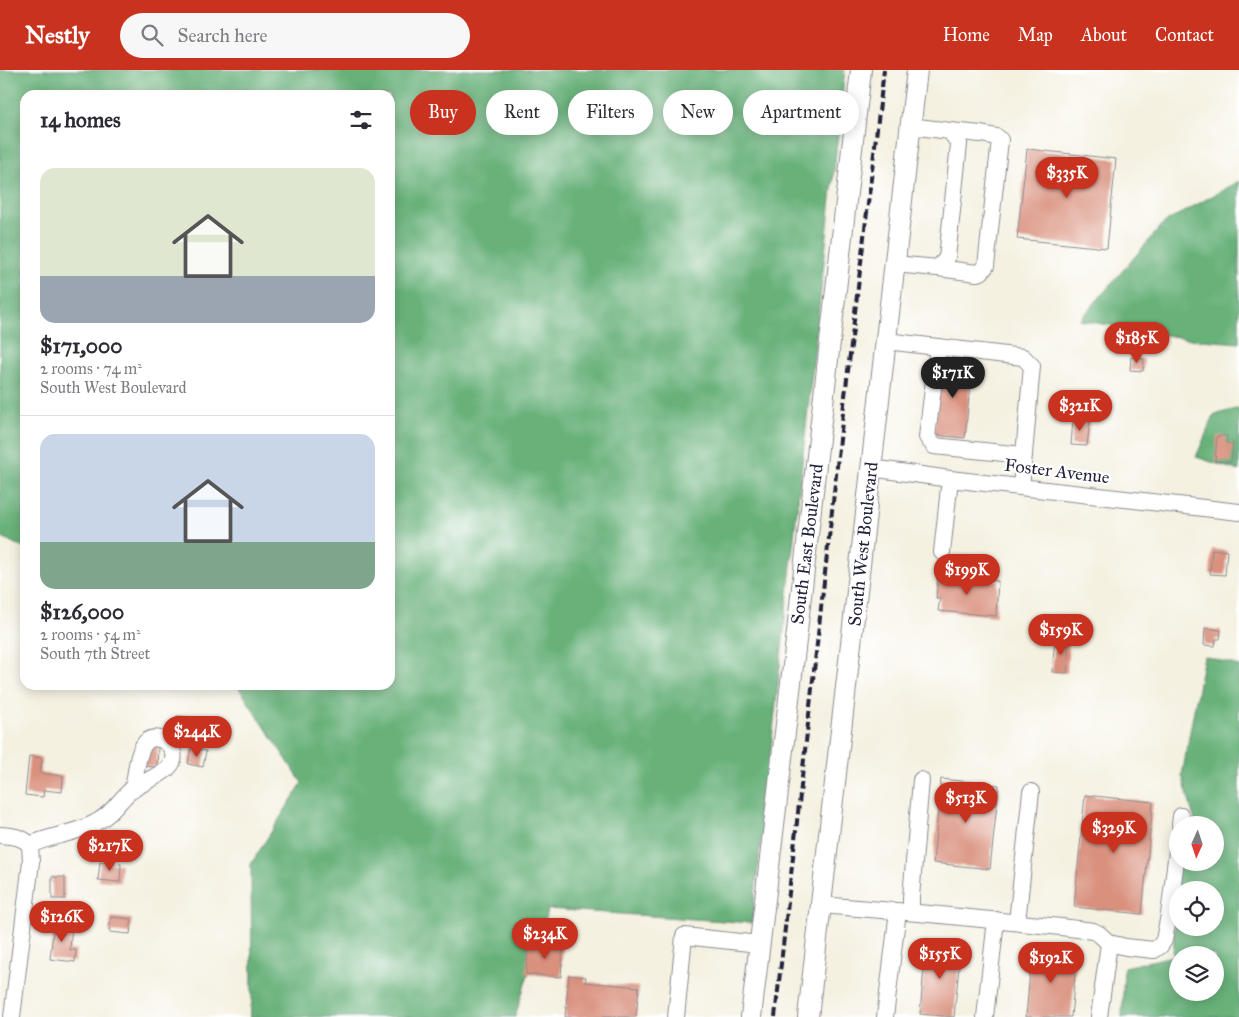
<!DOCTYPE html>
<html lang="en">
<head>
<meta charset="utf-8">
<style>
	body { margin:0; font-family:"IM FELL Great Primer",serif; background:#f7f7f7; color:#2b2b33; height:100vh; display:flex; flex-direction:column; font-size:19px; white-space:nowrap }
	* { box-sizing:border-box; margin:0 }
	p { font-size:16px; color:#7c7c81 }
	.icon { flex:none; width:28px; height:28px; fill:none; stroke:currentColor; stroke-width:2; stroke-linecap:round; stroke-linejoin:round }
	.map { position:relative; flex:1; overflow:hidden }
	.drawer { position:absolute; left:20px; top:20px; width:375px; height:600px; display:flex; flex-direction:column; background:#fff; border-radius:15px; box-shadow:0 2px 12px #0003 }
	.drawer>* { flex:none }
	.banner { position:absolute; left:410px; top:20px; width:475px; height:45px; display:flex; gap:10px }
	.needle { width:32px; rotate:183deg }
	.controls { position:absolute; left:1169px; top:746px; display:grid; gap:10px }
	.controls a { display:grid; place-items:center; width:55px; height:55px; border-radius:50%; background:#fff; box-shadow:0 2px 12px #0003; font-size:25px }
	.price { position:absolute; translate:-50% -42px; padding:0 11px; border-radius:18px; background:#c8321e; color:#fff; font-size:16px; line-height:32px; filter:drop-shadow(0 1px 2px #0008) }
	.price::after { content:''; position:absolute; left:50%; top:30px; width:15px; height:11px; margin-left:-8px; background:inherit; clip-path:polygon(0 0,100% 0,50% 100%) }
	.price.current { background:#222; color:#fff }
	ul { padding:0; list-style:none }
	li { display:grid; align-content:center; gap:10px; height:265px; padding:0 20px }
	li+li { border-top:1px solid #e1e1e2 }
	li span { display:grid; place-items:center; height:155px; border-radius:15px; color:#555 }
	li>.icon { margin-inline-start:auto }
	span .icon { width:90px; height:90px; fill:#fffc; stroke-width:1 }
	li b { font-size:21px }
	h2 { display:flex; justify-content:space-between; align-items:center; height:60px; padding:0 20px; font-size:21px }
	.pill { padding:0 18px; border-radius:22px; background:#fff; box-shadow:0 2px 12px #0003; font-size:18px; line-height:45px }
	.pill.current { background:#c8321e; color:#fff }
	header { display:flex; align-items:center; gap:30px; box-sizing:border-box; height:70px; padding:0 25px; background:#c8321e; color:#fff }
	header strong { font-size:24px }
	nav { display:flex; gap:28px; margin-inline-start:auto; font-size:18px }
	.search { width:350px; height:45px; background:#f7f7f7; display:flex; align-items:center; gap:12px; box-sizing:border-box; padding:0 18px; border-radius:28px; color:#7c7c81; font-size:19px }
	.map>svg:first-child { display:block }
</style>
</head>
<body>
<header>
<strong>Nestly</strong>
<div class="search"><svg class="icon" aria-label="search" viewBox="0 0 24 24"><circle cx="10" cy="10" r="6"/><path d="M15 15l6 6"/></svg>Search here</div>
<nav><a>Home</a><a>Map</a><a>About</a><a>Contact</a></nav>
</header>
<div class="map">
<svg width="1239" height="947" viewBox="0 0 1239 947">
	<rect width="100%" height="100%" fill="#fff"/>
	<filter id="ink" filterUnits="userSpaceOnUse"><feTurbulence type="fractalNoise" baseFrequency=".02" numOctaves="2"/><feDisplacementMap in="SourceGraphic" scale="10" xChannelSelector="R" yChannelSelector="G"/><feConvolveMatrix kernelMatrix="1 2 1 2 8 2 1 2 1" color-interpolation-filters="sRGB"/></filter>
	<filter id="wash" filterUnits="userSpaceOnUse"><feTurbulence type="fractalNoise" baseFrequency=".0096" numOctaves="4" result="noise"/><feDisplacementMap in="SourceGraphic" scale="20" xChannelSelector="R" yChannelSelector="G"/><feGaussianBlur stdDeviation="1.12" result="paint"/><feColorMatrix in="noise" values="0 0 0 0 0 0 0 0 0 0 0 0 0 0 0 0 0 1.4 0 .05"/><feComposite in="paint" operator="in"/></filter>
	<g filter="url(#wash)">
		<rect width="100%" height="100%" fill="#f4f1e1"/>
		<!-- forest -->
		<g fill="#67b179" stroke="#446a5a" fill-rule="evenodd">
			<polygon points="0,0 845,0 752,853 548,839 515,947 250,947 252,929 251,794 302,713 237,615 390,615 390,25 25,25 25,479 0,466"/>
			<polygon points="1239,111 1239,273 1189,269 1080,250 1164,153"/>
			<polygon points="1239,338 1239,401 1196,387 1214,345"/>
			<path d="M1204 586 1239 596V947H1122L1124 897 1173 886 1178 793 1215 792V755H1196L1182 705ZM1178 820H1215V858H1178ZM1178 885H1215V922H1178Z"/>
		</g>
		<g id="blocks">
			<!-- building -->
			<g fill="#d9907d">
				<polygon points="1027,79 1116,89 1107,178 1017,169"/>
				<polygon points="1131,287 1144,289 1143,301 1130,300"/>
				<polygon points="941,291 972,294 965,368 934,365"/>
				<polygon points="1073,349 1090,350 1087,376 1071,375"/>
				<polygon points="1217,366 1227,366 1226,373 1233,374 1231,392 1215,391"/>
				<polygon points="1212,479 1227,481 1225,505 1210,504"/>
				<polygon points="938,506 998,511 996,546 938,541 940,528 936,528"/>
				<polygon points="1205,558 1221,560 1220,569 1216,569 1215,576 1204,575"/>
				<polygon points="1055,569 1069,570 1067,603 1052,602"/>
				<polygon points="177,646 196,648 195,658 176,657"/>
				<polygon points="143,676 158,677 157,697 142,696"/>
				<polygon points="191,678 206,681 203,697 188,694"/>
				<polygon points="29,686 42,688 40,703 63,706 62,722 44,720 43,727 25,725"/>
				<polygon points="941,709 999,715 990,799 933,793"/>
				<polygon points="1085,725 1153,732 1142,844 1074,837"/>
				<polygon points="100,792 121,794 120,812 98,810"/>
				<rect x="52" y="807" width="13" height="22"/>
				<polygon points="111,847 132,849 130,864 109,862"/>
				<polygon points="54,852 72,854 70,880 76,880 75,892 50,889"/>
				<polygon points="528,873 563,875 561,907 526,904"/>
				<polygon points="926,874 961,877 954,947 920,944"/>
				<polygon points="1032,879 1077,883 1071,947 1026,947"/>
				<polygon points="569,905 586,907 585,912 639,917 636,947 565,947"/>
			</g>
		</g>
	</g>
	<g filter="url(#ink)">
		<use href="#blocks" fill-opacity="0" stroke="#8b8a8e" stroke-width="1"/>
		<g fill="none" stroke-linecap="round" stroke-linejoin="round">
			<!-- minor casing -->
			<g stroke="#8b8a8e" stroke-width="18">
				<g id="minor">
					<polyline points="894,194 938,198 947,188 959,74 950,61 910,56"/>
					<polyline points="938,198 977,203 981,202 986,196 1000,70 997,67 981,64 950,61"/>
					<polyline points="886,271 1023,287 1032,296 1021,417"/>
					<polyline points="938,277 927,367 934,376 1024,385"/>
					<polyline points="871,398 950,409 1239,442"/>
					<polyline points="942,482 950,409"/>
					<polyline points="1180,755 1181,746"/>
					<path d="M0 765C11 766 22 766 30 775L31 792 12 947"/>
					<path d="M30 775C51 765 75 764 95 753 111 745 117 733 129 722 141 713 156 708 168 698 186 681 155 655 143 676 136 688 137 703 133 716V720"/>
					<polyline points="821,835 930,844 1061,857 1093,861 1099,864 1109,873 1099,947"/>
					<polyline points="911,842 911,827 921,710"/>
					<polyline points="1017,852 1031,722"/>
					<polyline points="1109,873 1126,877 1154,880 1160,876 1164,870 1169,845 1178,773"/>
					<polyline points="676,947 684,866 759,874"/>
					<polyline points="885,947 898,841"/>
					<polyline points="985,947 996,850"/>
				</g>
			</g>
			<!-- major casing -->
			<g stroke="#8b8a8e" stroke-width="22">
				<g id="major">
					<polyline points="751,947 795,579 861,0"/>
					<polyline points="808,947 917,0"/>
				</g>
			</g>
			<!-- minor -->
			<use href="#minor" stroke="#fff" stroke-width="16"/>
			<!-- major -->
			<use href="#major" stroke="#fff" stroke-width="20"/>
			<!-- rail -->
			<polyline stroke="#22223b" stroke-width="4" stroke-dasharray="8 4" stroke-linecap="butt" points="775,947 844,334 884,0"/>
		</g>
	</g>
	<g text-anchor="middle" stroke-width="4.5" stroke-linejoin="round" paint-order="stroke">
		<!-- street labels -->
		<g font-size="18" fill="#22223b" stroke="#fff">
			<text transform="translate(1057 401) rotate(7)" y="6">Foster Avenue</text>
			<text transform="translate(807 474) rotate(-83)" y="6">South East Boulevard</text>
			<text transform="translate(863 474) rotate(-84)" y="6">South West Boulevard</text>
		</g>
	</g>
</svg>
<div class="controls">
<a><svg class="needle" viewBox="-14 -14 28 28"><path d="M0-13l5 13h-10z" fill="#e53935"/><path d="M0 13l5-13h-10z" fill="#7c7c81"/></svg></a>
<a><svg class="icon" aria-label="locate" viewBox="0 0 24 24"><circle cx="12" cy="12" r="6"/><path d="M12 2v4M12 18v4M2 12h4M18 12h4"/></svg></a>
<a><svg class="icon" aria-label="layers" viewBox="0 0 24 24"><path d="M12 4l9 5-9 5-9-5zM3 14l9 5 9-5"/></svg></a>
</div>
<b class="price" style="left:1067px;top:129px">$335K</b>
<b class="price" style="left:1137px;top:294px">$185K</b>
<b class="price current" style="left:953px;top:329px">$171K</b>
<b class="price" style="left:1080px;top:362px">$321K</b>
<b class="price" style="left:967px;top:526px">$199K</b>
<b class="price" style="left:1061px;top:586px">$159K</b>
<b class="price" style="left:197px;top:688px">$244K</b>
<b class="price" style="left:966px;top:754px">$513K</b>
<b class="price" style="left:1114px;top:784px">$329K</b>
<b class="price" style="left:110px;top:802px">$217K</b>
<b class="price" style="left:62px;top:873px">$126K</b>
<b class="price" style="left:545px;top:890px">$234K</b>
<b class="price" style="left:940px;top:910px">$155K</b>
<b class="price" style="left:1051px;top:914px">$192K</b>
<div class="banner">
<a class="pill current">Buy</a>
<a class="pill">Rent</a>
<a class="pill">Filters</a>
<a class="pill">New</a>
<a class="pill">Apartment</a>
</div>
<section class="drawer">
<h2>14 homes<svg class="icon" aria-label="filters" viewBox="0 0 24 24"><path d="M4 7h16M4 17h16"/><circle cx="9" cy="7" r="2"/><circle cx="15" cy="17" r="2"/></svg></h2>
<ul>
<li><span style="background:linear-gradient(#dfe7d0 70%,#9aa5b1 0)"><svg class="icon" aria-label="home" viewBox="0 0 24 24"><path d="M3 11l9-7 9 7M6 9v11h12V9"/></svg></span><div><b>$171,000</b><p>2 rooms · 74 m²</p><p>South West Boulevard</p></div></li>
<li><span style="background:linear-gradient(#c9d6e8 70%,#7fa58c 0)"><svg class="icon" aria-label="home" viewBox="0 0 24 24"><path d="M3 11l9-7 9 7M6 9v11h12V9"/></svg></span><div><b>$126,000</b><p>2 rooms · 54 m²</p><p>South 7th Street</p></div></li>
</ul>
</section>
</div>
</body>
</html>
